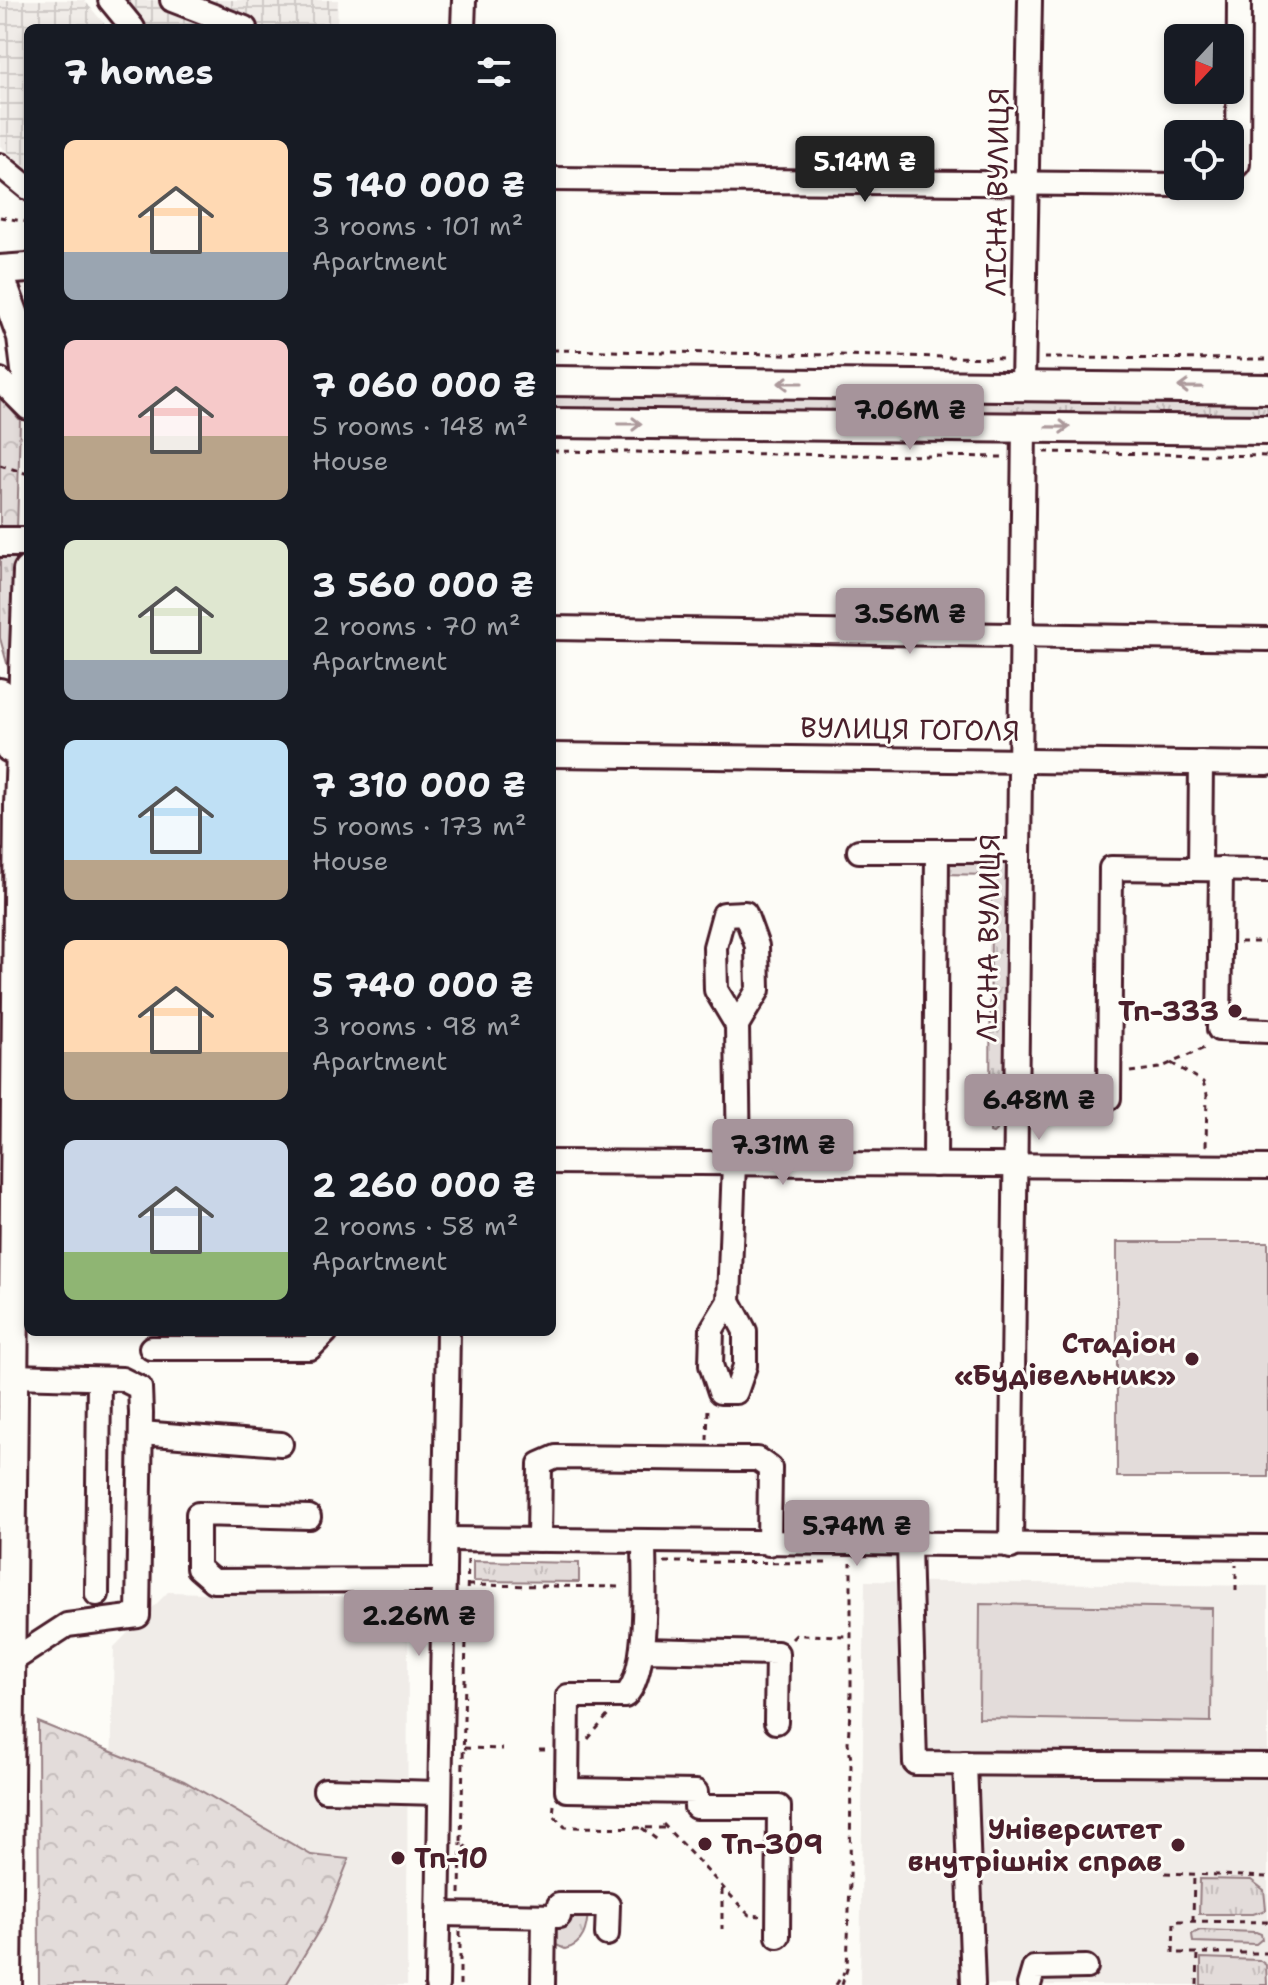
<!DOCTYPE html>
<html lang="en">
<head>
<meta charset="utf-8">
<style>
	body { margin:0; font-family:"Shantell Sans",sans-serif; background:#242831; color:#f1f3f6; height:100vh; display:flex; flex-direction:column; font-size:30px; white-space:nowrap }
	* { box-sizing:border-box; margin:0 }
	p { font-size:26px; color:#9ea1a6 }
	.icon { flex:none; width:44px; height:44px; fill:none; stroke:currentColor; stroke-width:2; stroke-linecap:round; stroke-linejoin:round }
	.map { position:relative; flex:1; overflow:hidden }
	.sheet { position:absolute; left:24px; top:24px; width:532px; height:1312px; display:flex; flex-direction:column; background:#171b24; border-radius:12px; box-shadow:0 4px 12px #0003 }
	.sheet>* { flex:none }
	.needle { width:52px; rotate:202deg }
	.fabs { position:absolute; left:1164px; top:24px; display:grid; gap:16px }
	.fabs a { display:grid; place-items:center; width:80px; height:80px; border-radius:12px; background:#171b24; box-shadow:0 4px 12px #0003; font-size:40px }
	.price { position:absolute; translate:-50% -68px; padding:0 18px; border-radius:8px; background:#a6949b; color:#111; font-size:26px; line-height:52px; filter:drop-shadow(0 2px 4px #0008) }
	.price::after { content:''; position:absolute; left:50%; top:48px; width:24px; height:18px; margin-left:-12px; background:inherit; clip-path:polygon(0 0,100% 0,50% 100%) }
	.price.current { background:#222; color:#fff }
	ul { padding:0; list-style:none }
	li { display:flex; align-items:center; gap:24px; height:200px; padding:0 40px }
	li span { display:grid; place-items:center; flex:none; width:224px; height:160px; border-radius:12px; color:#555 }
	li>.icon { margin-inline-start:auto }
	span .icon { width:96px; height:96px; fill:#fffc; stroke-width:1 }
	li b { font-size:34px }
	h2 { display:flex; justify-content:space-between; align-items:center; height:96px; padding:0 40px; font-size:34px }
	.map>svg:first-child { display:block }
</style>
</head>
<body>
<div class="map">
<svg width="1268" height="1985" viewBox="0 0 1268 1985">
	<defs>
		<pattern id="industrial-grid" width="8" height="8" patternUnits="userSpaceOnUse" patternTransform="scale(2)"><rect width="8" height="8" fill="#f0ece8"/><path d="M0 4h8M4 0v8" fill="none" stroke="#cfcac7"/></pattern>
		<pattern id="grass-tufts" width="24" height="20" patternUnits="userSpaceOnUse" patternTransform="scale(2)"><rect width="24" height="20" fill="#e3dcda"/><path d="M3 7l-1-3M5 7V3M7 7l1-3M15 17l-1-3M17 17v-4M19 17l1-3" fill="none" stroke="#c4bcbb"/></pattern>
		<pattern id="forest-crowns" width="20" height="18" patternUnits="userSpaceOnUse" patternTransform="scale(2)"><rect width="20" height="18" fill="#e3dcda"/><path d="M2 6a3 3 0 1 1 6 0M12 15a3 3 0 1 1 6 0" fill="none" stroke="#c4bcbb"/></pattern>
	</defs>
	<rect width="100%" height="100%" fill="#fdfcf7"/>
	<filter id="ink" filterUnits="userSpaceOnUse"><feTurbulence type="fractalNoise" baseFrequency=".0125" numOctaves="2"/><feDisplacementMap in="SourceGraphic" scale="16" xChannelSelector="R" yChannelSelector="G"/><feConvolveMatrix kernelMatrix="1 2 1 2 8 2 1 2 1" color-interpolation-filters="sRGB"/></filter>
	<g filter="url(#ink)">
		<!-- built -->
		<g fill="#f0ece8">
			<polygon points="865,1581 1268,1586 1268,1985 860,1985"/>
			<polygon points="168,1592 408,1598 407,1985 106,1985 114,1647"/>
		</g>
		<!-- industrial -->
		<g fill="url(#industrial-grid)">
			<polygon points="0,0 84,0 108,28 28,28 28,168 0,146"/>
			<polygon points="119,0 338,0 337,27 143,28"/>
		</g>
		<!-- grass -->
		<g fill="url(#grass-tufts)" stroke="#967e82" stroke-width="2">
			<polygon points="552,392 1268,399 1268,417 552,411"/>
			<polygon points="0,551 17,554 16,696 0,638"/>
			<polygon points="950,861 1007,861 1011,867 1007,1112 1002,1125 993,1133 990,1132 991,875 942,874"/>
			<polygon points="473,1561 579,1563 579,1582 473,1581"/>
			<polygon points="1200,1879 1251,1880 1264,1890 1266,1910 1253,1914 1199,1914"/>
			<path d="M588 1911C587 1928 584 1945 565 1949L554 1944 552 1932 561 1917Z"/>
			<polygon points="1200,1930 1256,1932 1261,1934 1262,1939 1256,1944 1193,1942 1192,1934"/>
			<polygon points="1201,1958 1259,1960 1266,1965 1267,1985 1201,1985"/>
		</g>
		<!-- forest -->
		<g fill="url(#forest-crowns)" stroke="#967e82" stroke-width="2">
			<polygon points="0,396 20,420 17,532 0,533"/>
			<polygon points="38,1722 184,1781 311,1855 349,1859 324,1922 286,1985 39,1985"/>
		</g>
		<!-- pitch -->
		<g fill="#e3dcda" stroke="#967e82" stroke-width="2">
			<rect x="1117" y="1242" width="151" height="235"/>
			<polygon points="980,1604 1212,1608 1211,1722 979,1718"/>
		</g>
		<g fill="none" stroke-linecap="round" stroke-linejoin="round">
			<!-- minor casing -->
			<g stroke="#4a1f2b" stroke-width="28">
				<g id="minor">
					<polyline points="110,0 133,28"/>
					<polyline points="172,0 245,28"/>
					<polyline points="463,28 464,0"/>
					<polyline points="0,165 28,188"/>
					<polyline points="1230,172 1238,164 1239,0"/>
					<polyline points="552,179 1178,185"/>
					<polyline points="0,380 28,408"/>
					<polyline points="1023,385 1030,0"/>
					<polyline points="552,628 1268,639"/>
					<polyline points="552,755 1268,764"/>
					<polyline points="859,851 937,851"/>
					<polyline points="1200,869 1201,763"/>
					<polyline points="1221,869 1219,1029 1268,1031"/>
					<polyline points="737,1025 758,990 757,946 745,913 724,914 715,947 716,990 737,1025 739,1164"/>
					<polyline points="1016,1097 1109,1098 1111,868 1268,870"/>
					<polyline points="552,1162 1268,1167"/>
					<polyline points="935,1165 937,851 1019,851"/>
					<polyline points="729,1301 712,1329 711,1365 720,1392 736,1392 745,1366 745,1331 729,1301 734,1163"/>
					<polyline points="151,1348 310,1348 326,1332"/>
					<polyline points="141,1433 281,1444"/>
					<polyline points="309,1517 198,1514 198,1568 213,1581 444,1580"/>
					<polyline points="445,1539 1268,1547"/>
					<polyline points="539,1540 540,1464 556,1457 735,1459 757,1459 770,1468 769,1544"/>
					<path d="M644 1542C644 1577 650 1673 625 1696H568L567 1790 696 1792V1807H779L778 1936"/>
					<polyline points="909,1545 915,1763 1268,1765"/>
					<polyline points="1011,1547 1024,427"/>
					<polyline points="97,1594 99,1379"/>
					<polyline points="642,1650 777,1653 776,1722"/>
					<polyline points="10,1662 67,1625 138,1616 141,1413 140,1388 122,1379 13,1376"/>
					<polyline points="965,1763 973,1985"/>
					<polyline points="325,1790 439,1793"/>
					<polyline points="438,1914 559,1916 559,1905 608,1905 607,1934"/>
					<polyline points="437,1985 448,1332"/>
					<polyline points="543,1985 544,1916"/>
					<polyline points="1029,1985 1034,1968 1086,1967"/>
				</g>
			</g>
			<!-- major casing -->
			<g stroke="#4a1f2b" stroke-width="34">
				<g id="major">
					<polyline points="0,270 28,268"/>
					<polyline points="0,277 22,337 28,386"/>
					<polyline points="552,381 1268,389"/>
					<polyline points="552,423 1268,430"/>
					<polyline points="0,542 28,542"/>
					<polyline points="0,693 10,748"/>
					<polyline points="7,1985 19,805 28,571"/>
				</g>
			</g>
			<!-- path -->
			<g stroke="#4a1f2b" stroke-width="3" stroke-dasharray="6 6" stroke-linecap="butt">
				<polyline points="0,217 28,222"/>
				<polyline points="552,350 1004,358"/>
				<polyline points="1044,358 1268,359"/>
				<polyline points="552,451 1003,457"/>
				<polyline points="1044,452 1268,456"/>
				<polyline points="0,465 28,474"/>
				<polyline points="1240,942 1268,942"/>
				<polyline points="1171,1063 1203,1082 1207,1094 1206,1148"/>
				<polyline points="1130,1072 1160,1068 1209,1046"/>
				<polyline points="707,1440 708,1408"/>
				<polyline points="468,1559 461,1842 488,1869"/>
				<polyline points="664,1562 832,1563"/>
				<polyline points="468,1585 624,1587"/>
				<polyline points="1236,1591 1236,1565"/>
				<polyline points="792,1639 796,1635 850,1636"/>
				<polyline points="588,1739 609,1714"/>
				<polyline points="464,1748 503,1749"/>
				<polyline points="539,1750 547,1750"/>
				<polyline points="554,1805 553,1815 565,1827 667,1828"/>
				<polyline points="663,1824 749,1915 760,1916"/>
				<polyline points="642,1828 660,1842"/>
				<polyline points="1165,1873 1268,1877"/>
				<polyline points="722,1889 722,1929"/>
				<polyline points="460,1894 461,1842"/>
				<polyline points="1193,1921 1194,1874"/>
				<polyline points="1268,1922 1174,1921 1173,1953 1268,1953"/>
				<polyline points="460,1985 460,1931"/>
				<polyline points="836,1985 844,1972"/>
				<polyline points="842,1985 847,1969 850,1882 851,1759 848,1743 851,1695 851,1563"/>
				<polyline points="1197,1985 1198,1953"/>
			</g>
			<!-- minor -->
			<use href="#minor" stroke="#fdfcf7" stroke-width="22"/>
			<!-- major -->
			<use href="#major" stroke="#fdfcf7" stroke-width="28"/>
		</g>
		<!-- one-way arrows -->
		<defs><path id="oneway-shaft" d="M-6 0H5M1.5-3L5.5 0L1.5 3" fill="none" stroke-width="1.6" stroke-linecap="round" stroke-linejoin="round" transform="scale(2)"/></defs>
		<g stroke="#ac999b">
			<use href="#oneway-shaft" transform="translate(790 383) rotate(-180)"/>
			<use href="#oneway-shaft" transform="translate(1190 387) rotate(-179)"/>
			<use href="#oneway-shaft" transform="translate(630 424)"/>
			<use href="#oneway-shaft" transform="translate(1058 427) rotate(1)"/>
		</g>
	</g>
	<!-- markers -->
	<g fill="#4a1f2b" stroke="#fdfcf7" stroke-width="3">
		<circle cx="1235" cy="1011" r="8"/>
		<circle cx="1192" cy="1359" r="8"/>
		<circle cx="705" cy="1844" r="8"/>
		<circle cx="1178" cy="1845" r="8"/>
		<circle cx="398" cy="1858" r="8"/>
	</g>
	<g text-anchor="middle" stroke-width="6" stroke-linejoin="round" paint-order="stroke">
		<!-- street labels -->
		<g font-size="28" fill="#4a1f2b" stroke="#fdfcf7">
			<text transform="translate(997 192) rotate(-89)" y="10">ЛІСНА ВУЛИЦЯ</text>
			<text transform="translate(910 729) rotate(1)" y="10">ВУЛИЦЯ ГОГОЛЯ</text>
			<text transform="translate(988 938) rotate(-89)" y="10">ЛІСНА ВУЛИЦЯ</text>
		</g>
		<!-- poi labels -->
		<g font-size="28" font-weight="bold" fill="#4a1f2b" stroke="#fdfcf7" text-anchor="end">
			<text x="1219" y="1021">Тп-333</text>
			<text x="1176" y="1353">Стадіон<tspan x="1176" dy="32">«Будівельник»</tspan></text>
			<text x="1162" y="1839">Університет<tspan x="1162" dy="32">внутрішніх справ</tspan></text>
			<text x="721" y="1854" text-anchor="start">Тп-309</text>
			<text x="414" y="1868" text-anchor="start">Тп-10</text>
		</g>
	</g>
</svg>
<div class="fabs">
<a><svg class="needle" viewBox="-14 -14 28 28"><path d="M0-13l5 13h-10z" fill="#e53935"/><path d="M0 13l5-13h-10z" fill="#9ea1a6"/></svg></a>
<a><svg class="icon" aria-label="locate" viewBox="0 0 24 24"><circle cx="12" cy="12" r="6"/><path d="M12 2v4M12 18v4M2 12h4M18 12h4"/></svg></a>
</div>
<b class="price current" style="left:865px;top:204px">5.14M ₴</b>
<b class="price" style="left:910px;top:452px">7.06M ₴</b>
<b class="price" style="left:910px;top:656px">3.56M ₴</b>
<b class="price" style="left:1039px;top:1142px">6.48M ₴</b>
<b class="price" style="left:783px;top:1187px">7.31M ₴</b>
<b class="price" style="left:857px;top:1568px">5.74M ₴</b>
<b class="price" style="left:419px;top:1658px">2.26M ₴</b>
<section class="sheet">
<h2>7 homes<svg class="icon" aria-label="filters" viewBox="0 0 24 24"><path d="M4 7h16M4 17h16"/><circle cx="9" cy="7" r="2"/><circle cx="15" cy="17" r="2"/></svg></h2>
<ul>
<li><span style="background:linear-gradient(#ffd9b3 70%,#9aa5b1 0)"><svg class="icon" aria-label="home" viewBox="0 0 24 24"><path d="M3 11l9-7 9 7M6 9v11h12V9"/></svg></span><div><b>5 140 000 ₴</b><p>3 rooms · 101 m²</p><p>Apartment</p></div></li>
<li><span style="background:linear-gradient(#f6c9c9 60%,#b9a48a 0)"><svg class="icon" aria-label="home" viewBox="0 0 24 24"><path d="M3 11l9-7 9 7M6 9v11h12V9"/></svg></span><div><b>7 060 000 ₴</b><p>5 rooms · 148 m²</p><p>House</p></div></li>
<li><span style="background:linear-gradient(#dfe7d0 75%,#9aa5b1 0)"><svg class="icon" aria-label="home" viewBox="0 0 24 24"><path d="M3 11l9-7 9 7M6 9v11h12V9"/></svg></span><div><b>3 560 000 ₴</b><p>2 rooms · 70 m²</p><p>Apartment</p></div></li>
<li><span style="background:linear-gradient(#bfe0f5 75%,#b9a48a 0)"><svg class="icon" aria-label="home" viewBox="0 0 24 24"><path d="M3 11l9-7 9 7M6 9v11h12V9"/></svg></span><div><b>7 310 000 ₴</b><p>5 rooms · 173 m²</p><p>House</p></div></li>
<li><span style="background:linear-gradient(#ffd9b3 70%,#b9a48a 0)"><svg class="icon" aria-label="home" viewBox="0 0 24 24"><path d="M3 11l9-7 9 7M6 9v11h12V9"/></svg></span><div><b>5 740 000 ₴</b><p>3 rooms · 98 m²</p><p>Apartment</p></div></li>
<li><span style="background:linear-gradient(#c9d6e8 70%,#8fb573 0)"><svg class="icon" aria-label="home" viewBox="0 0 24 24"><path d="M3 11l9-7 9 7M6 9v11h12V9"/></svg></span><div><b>2 260 000 ₴</b><p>2 rooms · 58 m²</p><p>Apartment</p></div></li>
</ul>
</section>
</div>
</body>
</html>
